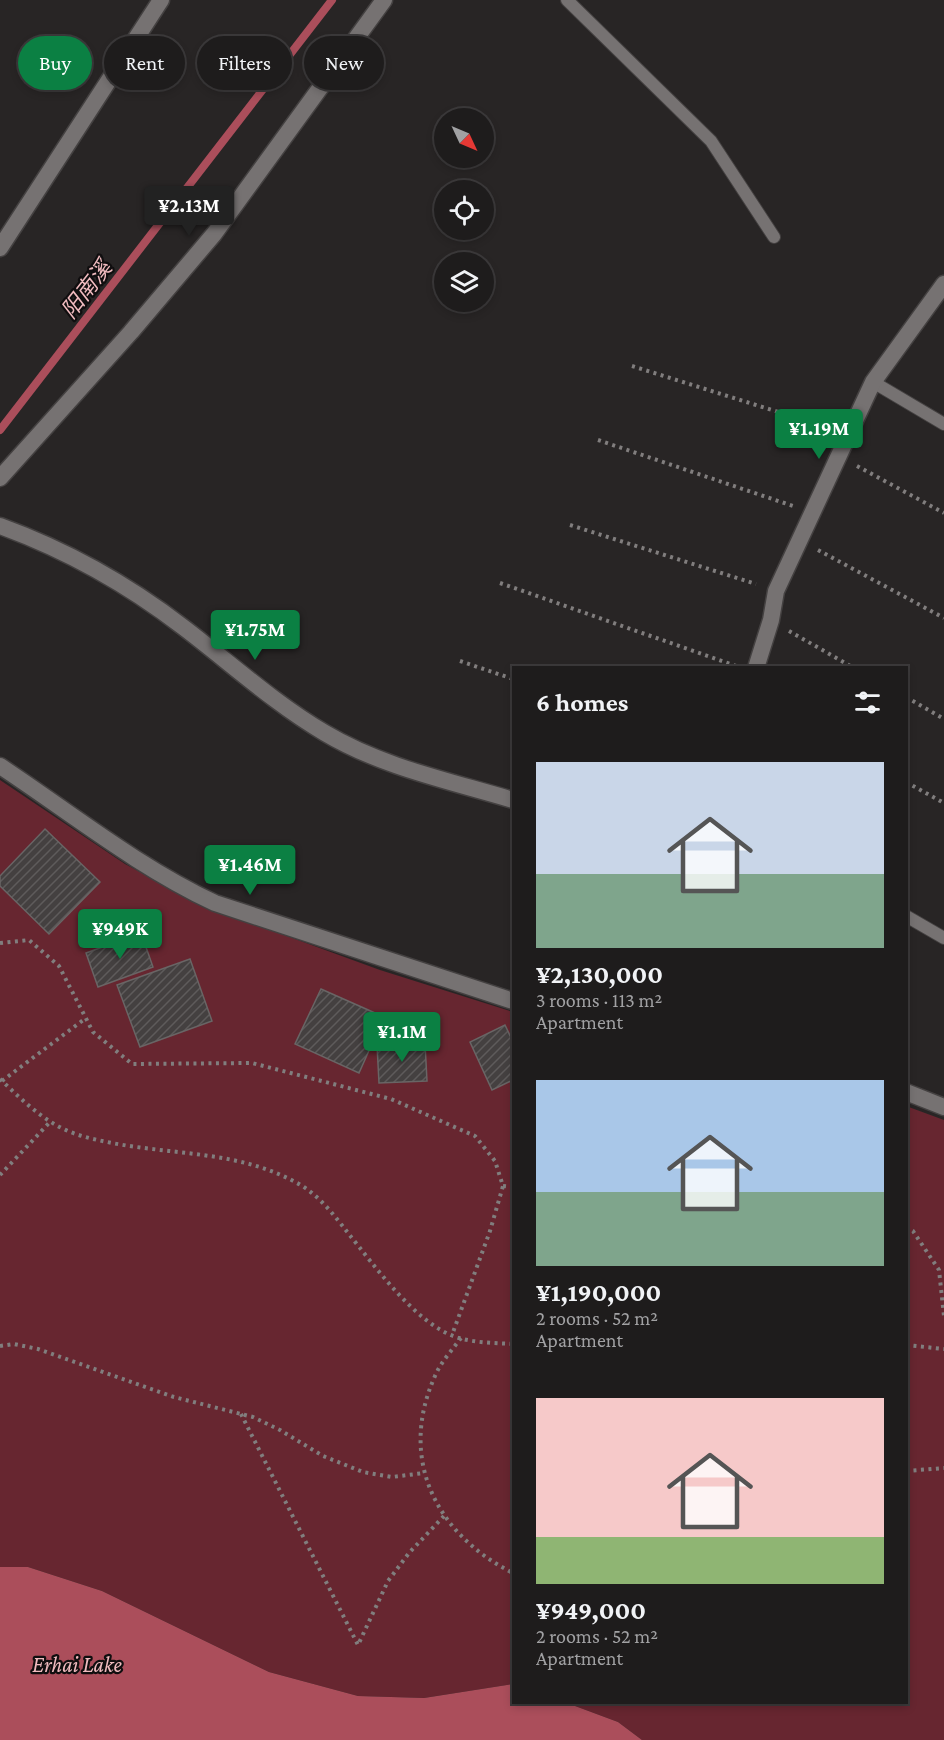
<!DOCTYPE html>
<html lang="en">
<head>
<meta charset="utf-8">
<style>
	body { margin:0; font-family:"Crimson Pro","Noto Sans SC",serif; background:#262525; color:#f1f3f6; height:100vh; display:flex; flex-direction:column; font-size:22px; white-space:nowrap }
	* { box-sizing:border-box; margin:0 }
	p { font-size:20px; color:#a1a1a3 }
	.icon { flex:none; width:33px; height:33px; fill:none; stroke:currentColor; stroke-width:2; stroke-linecap:round; stroke-linejoin:round }
	.map { position:relative; flex:1; overflow:hidden }
	.sheet { position:absolute; left:512px; top:666px; width:396px; height:1038px; display:flex; flex-direction:column; background:#1e1c1c; border-radius:0px; box-shadow:0 3px 9px #0003,0 0 0 2px #3c3a3b }
	.sheet>* { flex:none }
	.hud { position:absolute; left:18px; top:36px; width:404px; height:54px; display:flex; gap:12px }
	.needle { width:39px; rotate:134deg }
	.controls { position:absolute; left:434px; top:108px; display:grid; gap:12px }
	.controls a { display:grid; place-items:center; width:60px; height:60px; border-radius:50%; background:#1e1c1c; box-shadow:0 3px 9px #0003,0 0 0 2px #3c3a3b; font-size:30px }
	.price { position:absolute; translate:-50% -51px; padding:0 14px; border-radius:6px; background:#0b8043; color:#fff; font-size:20px; line-height:39px; filter:drop-shadow(0 2px 3px #0008) }
	.price::after { content:''; position:absolute; left:50%; top:36px; width:18px; height:14px; margin-left:-9px; background:inherit; clip-path:polygon(0 0,100% 0,50% 100%) }
	.price.on { background:#222; color:#fff }
	ul { padding:0; list-style:none }
	li { display:grid; align-content:center; gap:12px; height:318px; padding:0 24px }
	li span { display:grid; place-items:center; height:186px; border-radius:0px; color:#555 }
	li>.icon { margin-inline-start:auto }
	span .icon { width:108px; height:108px; fill:#fffc; stroke-width:1 }
	li b { font-size:26px }
	h2 { display:flex; justify-content:space-between; align-items:center; height:72px; padding:0 24px; font-size:26px }
	.pill { padding:0 21px; border-radius:27px; background:#1e1c1c; box-shadow:0 3px 9px #0003,0 0 0 2px #3c3a3b; font-size:21px; line-height:54px }
	.pill.on { background:#0b8043; color:#fff }
	.map>svg:first-child { display:block }
</style>
</head>
<body>
<div class="map">
<svg width="944" height="1740" viewBox="0 0 944 1740">
	<defs>
		<pattern id="building-hatch" width="6" height="6" patternUnits="userSpaceOnUse" patternTransform="scale(1.5)"><rect width="6" height="6" fill="#444040"/><path d="M-1 1l2-2M0 6l6-6M5 7l2-2" fill="none" stroke="#5e5b5b"/></pattern>
	</defs>
	<rect width="100%" height="100%" fill="#282525"/>
	<!-- park -->
	<g fill="#672630">
		<polygon points="0,780 125,864 202,905 380,970 513,1012 513,1684 424,1698 358,1696 269,1672 102,1591 28,1567 0,1567"/>
		<polygon points="906,1106 944,1120 944,1740 642,1740 618,1722 567,1703 906,1702"/>
	</g>
	<!-- water -->
	<polygon fill="#ab4e5b" points="0,1567 28,1567 102,1591 269,1672 358,1696 424,1698 513,1684 513,1702 567,1703 618,1722 642,1740 0,1740"/>
	<g fill="none" stroke-linecap="round" stroke-linejoin="round">
		<!-- stream -->
		<polyline stroke="#ab4e5b" stroke-width="8" points="0,430 332,0"/>
	</g>
	<!-- building -->
	<g fill="url(#building-hatch)" stroke="#696565" stroke-width="1.5">
		<polygon points="45,829 100,882 49,934 0,886 0,876"/>
		<polygon points="141,933 153,967 98,987 86,953"/>
		<polygon points="190,959 212,1021 140,1047 117,985"/>
		<polygon points="321,989 384,1017 359,1073 295,1044"/>
		<polygon points="505,1025 513,1042 513,1080 492,1090 470,1042"/>
		<polygon points="425,1043 427,1081 379,1083 377,1045"/>
	</g>
	<g fill="none" stroke-linecap="round" stroke-linejoin="round">
		<!-- service casing -->
		<g stroke="#444141" stroke-width="14">
			<g id="service">
				<polyline points="567,0 711,141 774,237"/>
				<polyline points="873,382 944,424"/>
				<polyline points="906,916 944,938"/>
			</g>
		</g>
		<!-- minor casing -->
		<g stroke="#444141" stroke-width="19">
			<g id="minor">
				<polyline points="0,478 131,332 214,234 384,0"/>
				<path d="M0 526C66 550 127 584 183 627 228 661 275 704 325 733 382 767 450 781 513 800"/>
				<polyline points="756,668 771,620 776,591 873,382 944,284"/>
				<path d="M0 766C71 813 138 867 215 903L513 1001"/>
				<polyline points="906,1092 944,1107"/>
			</g>
		</g>
		<!-- tertiary casing -->
		<g stroke="#444141" stroke-width="19">
			<polyline id="tertiary" points="0,248 161,0"/>
		</g>
		<!-- path -->
		<g stroke="#817e7e" stroke-width="4" stroke-dasharray="3 4.5" stroke-linecap="butt">
			<polyline points="632,366 829,428"/>
			<polyline points="598,440 793,506"/>
			<polyline points="857,466 944,513"/>
			<polyline points="570,525 756,584"/>
			<polyline points="818,550 944,618"/>
			<polyline points="500,583 736,666"/>
			<polyline points="789,631 854,668"/>
			<polyline points="460,661 513,679"/>
			<polyline points="906,697 944,719"/>
			<polyline points="906,782 944,803"/>
			<polyline points="0,943 29,940 59,966 93,1032 132,1064 252,1063 391,1099 475,1136 495,1161 503,1186 490,1231 452,1335"/>
			<path d="M0 1079C20 1098 42 1120 68 1131 82 1137 97 1140 112 1143 174 1155 240 1151 297 1183 318 1194 334 1215 348 1233 375 1266 417 1326 459 1338 477 1343 495 1343 513 1344"/>
			<polyline points="2,1081 86,1018"/>
			<polyline points="0,1175 51,1121"/>
			<polyline points="503,1186 513,1187"/>
			<polyline points="906,1227 913,1231 939,1270 944,1316"/>
			<path d="M461 1338C452 1350 441 1362 435 1376 398 1458 435 1534 513 1573"/>
			<polyline points="906,1345 944,1349"/>
			<polyline points="0,1346 14,1344 38,1349 174,1397 253,1417 280,1430 323,1456 363,1472 392,1477 424,1473"/>
			<polyline points="241,1414 358,1645 388,1581 409,1553 444,1516"/>
			<polyline points="906,1471 944,1468"/>
		</g>
		<!-- service -->
		<use href="#service" stroke="#767272" stroke-width="12"/>
		<!-- minor -->
		<use href="#minor" stroke="#767272" stroke-width="16"/>
		<!-- tertiary -->
		<use href="#tertiary" stroke="#767272" stroke-width="16"/>
	</g>
	<g text-anchor="middle" stroke-width="4.5" stroke-linejoin="round" paint-order="stroke">
		<!-- water labels -->
		<g font-size="22" font-style="italic" fill="#f0bbbf" stroke="#100e0f">
			<text transform="translate(86 289) rotate(-52)" y="8">阳南溪</text>
			<text x="77" y="1672">Erhai Lake</text>
		</g>
	</g>
</svg>
<div class="controls">
<a><svg class="needle" viewBox="-14 -14 28 28"><path d="M0-13l5 13h-10z" fill="#e53935"/><path d="M0 13l5-13h-10z" fill="#a1a1a3"/></svg></a>
<a><svg class="icon" aria-label="locate" viewBox="0 0 24 24"><circle cx="12" cy="12" r="6"/><path d="M12 2v4M12 18v4M2 12h4M18 12h4"/></svg></a>
<a><svg class="icon" aria-label="layers" viewBox="0 0 24 24"><path d="M12 4l9 5-9 5-9-5zM3 14l9 5 9-5"/></svg></a>
</div>
<b class="price on" style="left:189px;top:237px">¥2.13M</b>
<b class="price" style="left:819px;top:460px">¥1.19M</b>
<b class="price" style="left:255px;top:661px">¥1.75M</b>
<b class="price" style="left:250px;top:896px">¥1.46M</b>
<b class="price" style="left:120px;top:960px">¥949K</b>
<b class="price" style="left:402px;top:1063px">¥1.1M</b>
<div class="hud">
<a class="pill on">Buy</a>
<a class="pill">Rent</a>
<a class="pill">Filters</a>
<a class="pill">New</a>
</div>
<section class="sheet">
<h2>6 homes<svg class="icon" aria-label="filters" viewBox="0 0 24 24"><path d="M4 7h16M4 17h16"/><circle cx="9" cy="7" r="2"/><circle cx="15" cy="17" r="2"/></svg></h2>
<ul>
<li><span style="background:linear-gradient(#c9d6e8 60%,#7fa58c 0)"><svg class="icon" aria-label="home" viewBox="0 0 24 24"><path d="M3 11l9-7 9 7M6 9v11h12V9"/></svg></span><div><b>¥2,130,000</b><p>3 rooms · 113 m²</p><p>Apartment</p></div></li>
<li><span style="background:linear-gradient(#a9c7e8 60%,#7fa58c 0)"><svg class="icon" aria-label="home" viewBox="0 0 24 24"><path d="M3 11l9-7 9 7M6 9v11h12V9"/></svg></span><div><b>¥1,190,000</b><p>2 rooms · 52 m²</p><p>Apartment</p></div></li>
<li><span style="background:linear-gradient(#f6c9c9 75%,#8fb573 0)"><svg class="icon" aria-label="home" viewBox="0 0 24 24"><path d="M3 11l9-7 9 7M6 9v11h12V9"/></svg></span><div><b>¥949,000</b><p>2 rooms · 52 m²</p><p>Apartment</p></div></li>
</ul>
</section>
</div>
</body>
</html>
